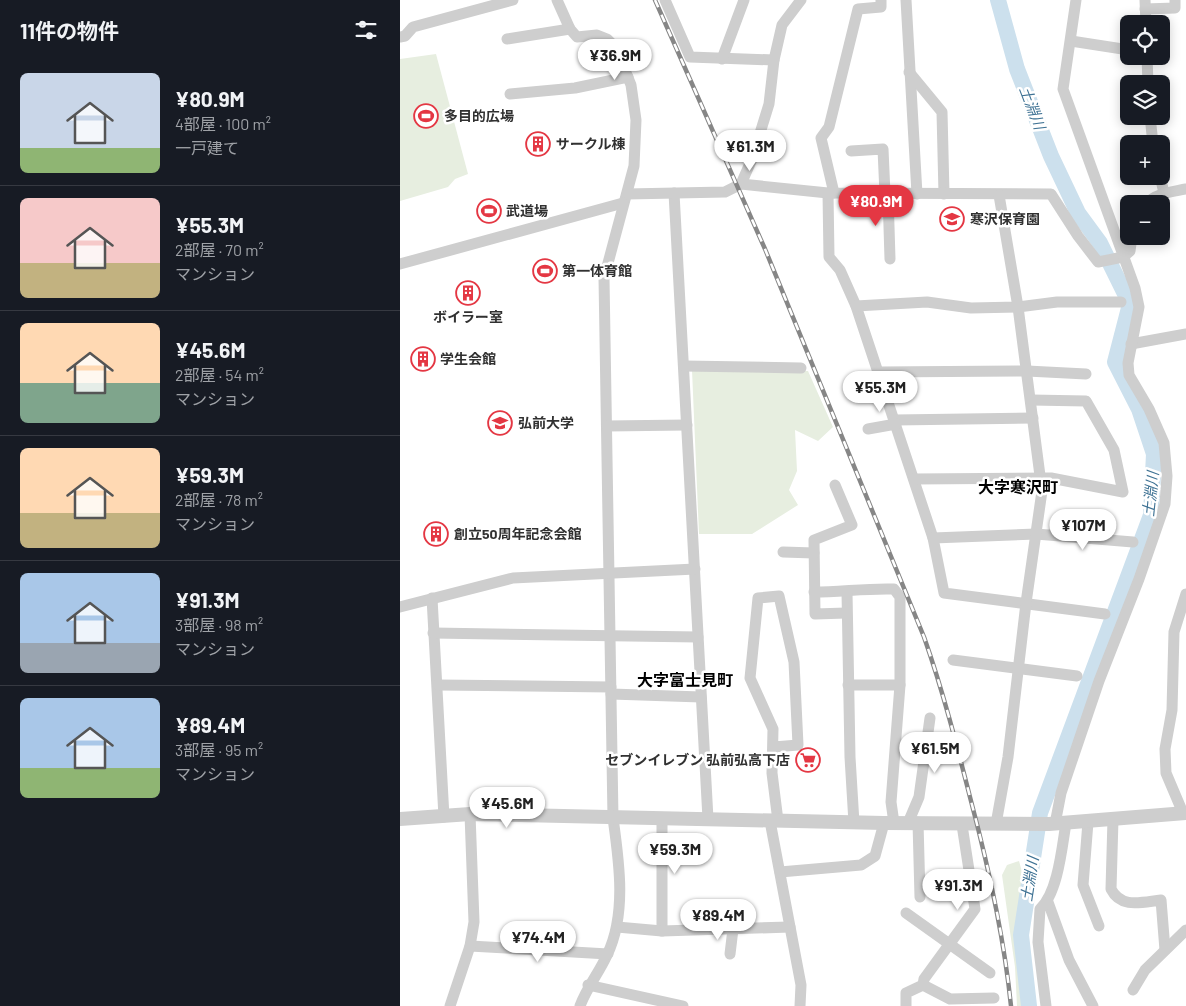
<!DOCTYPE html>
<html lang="ja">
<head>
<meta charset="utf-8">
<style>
	body { margin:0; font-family:Barlow,"Noto Sans JP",sans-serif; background:#20242c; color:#f1f3f6; height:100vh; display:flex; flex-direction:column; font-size:19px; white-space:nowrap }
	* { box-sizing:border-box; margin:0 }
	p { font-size:16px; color:#9ea1a6 }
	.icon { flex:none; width:28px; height:28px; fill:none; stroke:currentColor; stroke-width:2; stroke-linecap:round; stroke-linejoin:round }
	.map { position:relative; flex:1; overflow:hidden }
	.drawer { display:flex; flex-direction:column; background:#171b24; width:400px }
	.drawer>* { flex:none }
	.tools { position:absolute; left:720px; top:15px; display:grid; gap:10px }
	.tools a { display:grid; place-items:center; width:50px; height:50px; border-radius:8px; background:#171b24; box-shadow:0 2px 12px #0003; font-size:25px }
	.price { position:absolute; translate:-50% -42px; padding:0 11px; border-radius:18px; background:#fff; color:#222; font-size:16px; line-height:32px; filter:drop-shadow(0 1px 2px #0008) }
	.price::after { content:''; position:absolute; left:50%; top:30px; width:15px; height:11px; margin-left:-8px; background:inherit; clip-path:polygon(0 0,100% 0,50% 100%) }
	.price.selected { background:#e43743; color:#fff }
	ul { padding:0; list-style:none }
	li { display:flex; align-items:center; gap:15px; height:125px; padding:0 20px }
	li+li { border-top:1px solid #363941 }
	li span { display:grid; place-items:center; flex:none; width:140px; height:100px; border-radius:8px; color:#555 }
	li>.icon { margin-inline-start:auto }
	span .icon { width:60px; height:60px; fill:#fffc; stroke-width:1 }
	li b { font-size:21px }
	h2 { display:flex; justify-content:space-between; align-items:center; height:60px; padding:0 20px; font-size:21px }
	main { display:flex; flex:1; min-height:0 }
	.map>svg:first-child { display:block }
</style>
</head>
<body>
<main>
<section class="drawer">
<h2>11件の物件<svg class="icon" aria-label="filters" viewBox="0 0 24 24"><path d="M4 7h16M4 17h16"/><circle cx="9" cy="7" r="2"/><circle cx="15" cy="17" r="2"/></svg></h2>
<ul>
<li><span style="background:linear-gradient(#c9d6e8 75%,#8fb573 0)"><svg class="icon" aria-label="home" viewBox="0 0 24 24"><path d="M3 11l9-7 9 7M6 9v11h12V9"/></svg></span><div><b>¥80.9M</b><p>4部屋 · 100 m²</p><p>一戸建て</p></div></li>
<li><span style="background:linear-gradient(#f6c9c9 65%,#c2b280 0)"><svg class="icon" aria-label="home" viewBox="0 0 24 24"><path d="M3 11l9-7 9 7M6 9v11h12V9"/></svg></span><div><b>¥55.3M</b><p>2部屋 · 70 m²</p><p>マンション</p></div></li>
<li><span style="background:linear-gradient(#ffd9b3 60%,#7fa58c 0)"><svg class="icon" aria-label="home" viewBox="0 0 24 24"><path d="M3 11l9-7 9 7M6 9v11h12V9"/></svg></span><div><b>¥45.6M</b><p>2部屋 · 54 m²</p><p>マンション</p></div></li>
<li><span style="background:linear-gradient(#ffd9b3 65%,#c2b280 0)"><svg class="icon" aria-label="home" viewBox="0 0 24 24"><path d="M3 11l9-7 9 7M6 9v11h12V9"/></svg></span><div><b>¥59.3M</b><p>2部屋 · 78 m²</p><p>マンション</p></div></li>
<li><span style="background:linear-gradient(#a9c7e8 70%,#9aa5b1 0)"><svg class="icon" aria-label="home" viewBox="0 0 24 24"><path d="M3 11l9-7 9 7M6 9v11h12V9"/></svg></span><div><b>¥91.3M</b><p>3部屋 · 98 m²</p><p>マンション</p></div></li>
<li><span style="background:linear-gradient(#a9c7e8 70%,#8fb573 0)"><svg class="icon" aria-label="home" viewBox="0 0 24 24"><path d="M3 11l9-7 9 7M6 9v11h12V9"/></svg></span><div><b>¥89.4M</b><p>3部屋 · 95 m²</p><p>マンション</p></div></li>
</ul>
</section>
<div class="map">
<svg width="786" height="1006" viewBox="0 0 786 1006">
	<rect width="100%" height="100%" fill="#fff"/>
	<!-- green -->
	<g fill="#e7eee0">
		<polygon points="36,54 68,174 55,179 48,187 0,201 0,59"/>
		<polygon points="292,370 408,371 433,427 418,441 395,430 397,471 389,490 398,505 352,534 299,534"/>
		<polygon points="619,861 624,879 618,940 624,1006 617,1006 615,967 602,875 607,865"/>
	</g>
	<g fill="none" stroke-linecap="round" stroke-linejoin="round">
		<!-- river -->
		<polyline stroke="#cce0ed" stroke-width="16" points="598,0 617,69 651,156 678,213 700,243 730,304 715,362 739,409 754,454 751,515 640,813 621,935 629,1006"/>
		<!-- minor -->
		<g stroke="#cecece" stroke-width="11">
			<path d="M157 0 170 29 177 37 197 35 207 39 216 48 231 85 236 120 234 166 204 278 213 818C219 861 227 914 207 955 199 973 187 987 180 1006"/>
			<polyline points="265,0 290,57 374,60"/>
			<polyline points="506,0 517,194"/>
			<polyline points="745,0 746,24"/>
			<polyline points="745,9 775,8 775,0"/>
			<polyline points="0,37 5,36 13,27 113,0"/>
			<polyline points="107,39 170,29"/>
			<polyline points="671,41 729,50"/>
			<polyline points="747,56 748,84"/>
			<polyline points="322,59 344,0"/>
			<polyline points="509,72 542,112 544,194"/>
			<polyline points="110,94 175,88 228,77"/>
			<polyline points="750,116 753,144"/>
			<polyline points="451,151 483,149 485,194"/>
			<polyline points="760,176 764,193"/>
			<polyline points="341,184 352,159 369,104 374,60 382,25 401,0"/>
			<polyline points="274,193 308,819"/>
			<polyline points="428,193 429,257 440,270 456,306 533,538 544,593 705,614"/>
			<polyline points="434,193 421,138 429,127 458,9 481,7 481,0"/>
			<polyline points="227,194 325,192 341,184 428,193 651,194 678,236 698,262 723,257 730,251 732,236"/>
			<polyline points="488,194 490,259"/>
			<path d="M746 204C756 193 772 192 786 189"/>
			<polyline points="0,264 223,203"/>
			<polyline points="456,306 527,302 571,308 618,307 657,302 721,302"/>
			<polyline points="731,344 786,334"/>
			<polyline points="284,366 401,368"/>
			<polyline points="478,372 627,371 686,374"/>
			<polyline points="495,420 633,418"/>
			<polyline points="207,426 287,425"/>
			<polyline points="468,429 496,424"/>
			<polyline points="514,479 651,478 723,492 714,450 686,401 631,400"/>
			<polyline points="435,485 452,525 414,540 415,614 446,613"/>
			<polyline points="533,538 636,534 733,542"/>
			<polyline points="383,552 414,553"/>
			<path d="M414 592C441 592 466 588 494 589L500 597V685"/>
			<polyline points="447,592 450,757 454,823"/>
			<polyline points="32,598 44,817"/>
			<polyline points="0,607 113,578 295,569"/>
			<polyline points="33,633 298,637"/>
			<polyline points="553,660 677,676"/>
			<polyline points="38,685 211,687"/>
			<polyline points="448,685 500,685 491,802 494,823"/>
			<polyline points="211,694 301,697"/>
			<polyline points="374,747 398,745 394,662 379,596 358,598 350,678 373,729 372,773 378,821"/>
			<polyline points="783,813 766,773 765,749 772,710 774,632 786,594"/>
			<polyline points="262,818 262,931"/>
			<path d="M713 819 711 889C721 909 742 902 761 900L765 950"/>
			<polyline points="370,821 401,985 400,1006"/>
			<polyline points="518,822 520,897"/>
			<polyline points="688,822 683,885 699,926"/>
			<polyline points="508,823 519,797 530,718"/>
			<polyline points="596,824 608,757 626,603 642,491 618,307 599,195"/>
			<polyline points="655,824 661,793 699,681 739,579 765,504 767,476 764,443 749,409 729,375 728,363 739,307 735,288 663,89 676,0"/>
			<polyline points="380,872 461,865 475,856 484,823"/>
			<polyline points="648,902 669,960 693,1006"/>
			<polyline points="506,913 590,973"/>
			<polyline points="217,927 262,931 390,927"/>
			<polyline points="70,946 208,954"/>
			<polyline points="330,954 333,929"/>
			<polyline points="188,985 283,1006"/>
			<polyline points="523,985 550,999 594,998"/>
			<polyline points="733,990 745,970 786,930"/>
			<polyline points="50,1006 70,946 74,922 70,814"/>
			<polyline points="506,1006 506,993 523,985 524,979 575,909 562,825"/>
			<path d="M646 1006 638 942 640 909C658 893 662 847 666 823"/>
		</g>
		<!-- tertiary -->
		<polyline stroke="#cecece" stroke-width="14" points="0,819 70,814 484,823 649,824 786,813"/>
		<!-- rail casing -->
		<g stroke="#868686" stroke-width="4.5">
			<path id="rail" d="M255 0 365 249 524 637C543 691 557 746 571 801 589 869 604 937 611 1006"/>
		</g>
		<!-- rail -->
		<use href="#rail" stroke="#fff" stroke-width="2.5" stroke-dasharray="8" stroke-linecap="butt"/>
	</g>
	<!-- icons -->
	<defs>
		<g id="stadium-ring" transform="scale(1.25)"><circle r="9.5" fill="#fff" stroke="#e43743" stroke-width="1.5"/><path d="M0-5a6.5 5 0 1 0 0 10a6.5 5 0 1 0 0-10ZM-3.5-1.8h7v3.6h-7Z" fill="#e43743"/></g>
		<g id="building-ring" transform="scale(1.25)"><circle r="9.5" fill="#fff" stroke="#e43743" stroke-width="1.5"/><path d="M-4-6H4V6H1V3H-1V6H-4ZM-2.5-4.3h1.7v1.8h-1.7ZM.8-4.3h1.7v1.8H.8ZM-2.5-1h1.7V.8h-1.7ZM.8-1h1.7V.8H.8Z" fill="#e43743"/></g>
		<g id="school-ring" transform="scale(1.25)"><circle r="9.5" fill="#fff" stroke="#e43743" stroke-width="1.5"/><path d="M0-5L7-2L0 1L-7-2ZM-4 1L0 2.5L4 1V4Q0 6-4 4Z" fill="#e43743"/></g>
		<g id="university-ring" transform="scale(1.25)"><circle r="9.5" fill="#fff" stroke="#e43743" stroke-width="1.5"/><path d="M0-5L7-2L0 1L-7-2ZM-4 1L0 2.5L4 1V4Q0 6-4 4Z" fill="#e43743"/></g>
		<g id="supermarket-ring" transform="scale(1.25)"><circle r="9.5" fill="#fff" stroke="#e43743" stroke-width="1.5"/><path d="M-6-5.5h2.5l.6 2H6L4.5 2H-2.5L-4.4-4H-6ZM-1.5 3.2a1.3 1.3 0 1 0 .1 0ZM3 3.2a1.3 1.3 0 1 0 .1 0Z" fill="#e43743"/></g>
	</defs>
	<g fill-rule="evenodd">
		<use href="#stadium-ring" x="26" y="116"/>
		<use href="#building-ring" x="138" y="144"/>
		<use href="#stadium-ring" x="89" y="211"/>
		<use href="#school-ring" x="552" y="219"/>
		<use href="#stadium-ring" x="145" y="271"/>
		<use href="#building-ring" x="68" y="293"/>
		<use href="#building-ring" x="23" y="359"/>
		<use href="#university-ring" x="100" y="423"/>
		<use href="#building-ring" x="36" y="534"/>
		<use href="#supermarket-ring" x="408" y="760"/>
	</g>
	<g text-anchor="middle" stroke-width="5" stroke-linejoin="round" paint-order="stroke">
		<!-- poi labels -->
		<g font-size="14" font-weight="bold" fill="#313131" stroke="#fff" text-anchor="start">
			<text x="44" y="121">多目的広場</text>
			<text x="156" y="149">サークル棟</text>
			<text x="106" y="216">武道場</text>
			<text x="570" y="224">寒沢保育園</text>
			<text x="162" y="276">第一体育館</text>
			<text x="68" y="322" text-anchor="middle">ボイラー室</text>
			<text x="40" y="364">学生会館</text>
			<text x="118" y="428">弘前大学</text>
			<text x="54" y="539">創立50周年記念会館</text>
			<text x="390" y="765" text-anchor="end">セブンイレブン 弘前弘高下店</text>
		</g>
		<!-- water labels -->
		<g font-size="15" font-style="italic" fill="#3e7294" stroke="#fff">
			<text transform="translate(632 108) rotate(69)" y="5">土淵川</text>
			<text transform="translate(751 494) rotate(-84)" y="5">土淵川</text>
			<text transform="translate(630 879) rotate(-81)" y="5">土淵川</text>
		</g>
		<!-- quarter labels -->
		<g font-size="16" font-weight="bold" fill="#000" stroke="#fff">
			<text x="618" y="493">大字寒沢町</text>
			<text x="285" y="686">大字富士見町</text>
		</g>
	</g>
</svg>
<div class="tools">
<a><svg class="icon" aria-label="locate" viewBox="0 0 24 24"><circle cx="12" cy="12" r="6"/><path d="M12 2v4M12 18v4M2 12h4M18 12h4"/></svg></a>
<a><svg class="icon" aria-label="layers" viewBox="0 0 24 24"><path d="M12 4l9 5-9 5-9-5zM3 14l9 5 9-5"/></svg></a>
<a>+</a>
<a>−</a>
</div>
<b class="price" style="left:215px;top:81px">¥36.9M</b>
<b class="price" style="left:350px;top:172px">¥61.3M</b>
<b class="price selected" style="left:476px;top:227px">¥80.9M</b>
<b class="price" style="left:480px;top:413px">¥55.3M</b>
<b class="price" style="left:683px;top:551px">¥107M</b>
<b class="price" style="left:535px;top:774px">¥61.5M</b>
<b class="price" style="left:107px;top:829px">¥45.6M</b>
<b class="price" style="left:275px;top:875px">¥59.3M</b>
<b class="price" style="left:558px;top:911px">¥91.3M</b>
<b class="price" style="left:318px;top:941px">¥89.4M</b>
<b class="price" style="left:138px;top:963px">¥74.4M</b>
</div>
</main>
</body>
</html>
